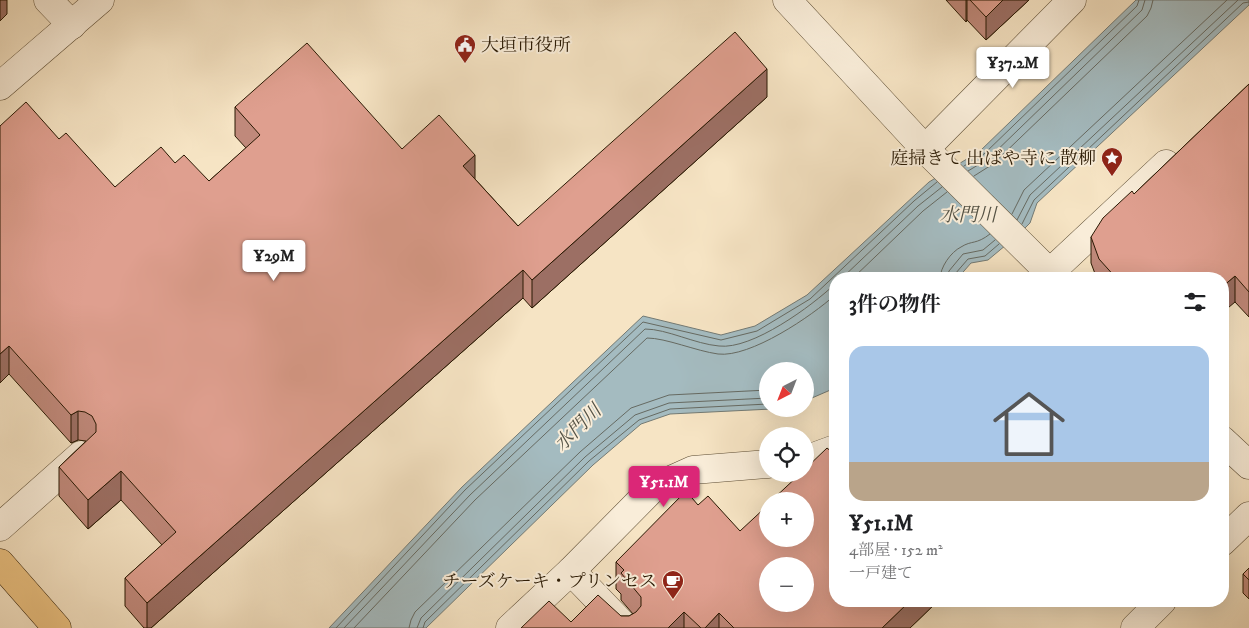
<!DOCTYPE html>
<html lang="ja">
<head>
<meta charset="utf-8">
<style>
	body { margin:0; font-family:"IM FELL DW Pica","Noto Serif JP",serif; background:#f6f6f6; color:#202124; height:100vh; display:flex; flex-direction:column; font-size:19px; white-space:nowrap }
	* { box-sizing:border-box; margin:0 }
	p { font-size:16px; color:#757577 }
	.icon { flex:none; width:28px; height:28px; fill:none; stroke:currentColor; stroke-width:2; stroke-linecap:round; stroke-linejoin:round }
	.map { position:relative; flex:1; overflow:hidden }
	.sheet { position:absolute; left:829px; top:272px; width:400px; height:335px; display:flex; flex-direction:column; background:#fff; border-radius:20px; box-shadow:0 5px 20px #0002 }
	.sheet>* { flex:none }
	.needle { width:32px; rotate:222deg }
	.tools { position:absolute; left:759px; top:362px; display:grid; gap:10px }
	.tools a { display:grid; place-items:center; width:55px; height:55px; border-radius:50%; background:#fff; box-shadow:0 5px 20px #0002; font-size:25px }
	.price { position:absolute; translate:-50% -42px; padding:0 11px; border-radius:5px; background:#fff; color:#222; font-size:16px; line-height:32px; filter:drop-shadow(0 1px 2px #0008) }
	.price::after { content:''; position:absolute; left:50%; top:30px; width:15px; height:11px; margin-left:-8px; background:inherit; clip-path:polygon(0 0,100% 0,50% 100%) }
	.price.current { background:#db2777; color:#fff }
	ul { padding:0; list-style:none }
	li { display:grid; align-content:center; gap:10px; height:265px; padding:0 20px }
	li span { display:grid; place-items:center; height:155px; border-radius:15px; color:#555 }
	li>.icon { margin-inline-start:auto }
	span .icon { width:90px; height:90px; fill:#fffc; stroke-width:1 }
	li b { font-size:21px }
	h2 { display:flex; justify-content:space-between; align-items:center; height:60px; padding:0 20px; font-size:21px }
	.map>svg:first-child { display:block }
</style>
</head>
<body>
<div class="map">
<svg width="1249" height="628" viewBox="0 0 1249 628">
	<rect width="100%" height="100%" fill="#f6e4c4"/>
	<filter id="stains"><feTurbulence type="fractalNoise" baseFrequency=".004" numOctaves="4"/><feColorMatrix values="0 0 0 0 .2 0 0 0 0 .09 0 0 0 0 .02 0 0 0 .5 -.17"/></filter>
	<radialGradient id="worn" r=".72"><stop offset=".6" stop-color="#630" stop-opacity="0"/><stop offset="1" stop-color="#630" stop-opacity=".3"/></radialGradient>
	<!-- water -->
	<polygon fill="#a4bbc0" stroke="#737a74" points="1136,0 1249,0 1249,5 1037,203 1030,223 1018,235 988,260 971,263 957,279 835,279 835,388 805,401 805,371 768,371 768,409 772,409 670,414 641,424 593,465 426,628 329,628 462,487 643,316 721,335 755,326 807,295 929,182 980,151"/>
	<g fill="none" stroke-linecap="round" stroke-linejoin="round">
		<!-- shore -->
		<g stroke="#666a62" stroke-width="1">
			<polyline points="964,166 984,154 1137,6 1139,0"/>
			<polyline points="968,171 988,159 1142,10 1145,0"/>
			<polyline points="974,176 993,164 1147,16 1151,8 1153,0"/>
			<polyline points="1012,214 1024,190 1227,0"/>
			<polyline points="1017,220 1030,195 1238,0"/>
			<polyline points="1022,224 1034,200 1243,3 1249,2"/>
			<polyline points="841,279 918,206 942,187"/>
			<polyline points="852,279 923,211 947,192"/>
			<path d="M940 279C940 267 951 252 961 247 972 240 976 245 990 234"/>
			<polyline points="947,279 949,271 963,254 983,250 995,240"/>
			<polyline points="954,279 955,274 968,259 985,256 999,244"/>
			<polyline points="336,628 465,490 643,322 721,340 757,331 810,299 914,201 937,182"/>
			<path d="M344 628 470 495 645 329C667 329 695 344 719 346 752 350 812 306 835 284"/>
			<path d="M354 628 475 500 647 338C666 338 696 351 718 354 750 358 812 316 835 295"/>
			<polyline points="409,628 411,620 415,612 580,452 631,408 669,395 768,390"/>
			<polyline points="417,628 421,618 585,457 635,415 669,403 768,398"/>
			<polyline points="423,628 425,622 589,461 639,420 670,409 768,404"/>
		</g>
		<!-- minor casing -->
		<g stroke="#5c4c33" stroke-width="29">
			<g id="minor">
				<polyline points="48,0 72,25"/>
				<polyline points="787,0 925,149 1056,279"/>
				<polyline points="0,86 100,0"/>
				<polyline points="925,149 1072,0"/>
				<polyline points="1043,279 1166,164"/>
				<polyline points="1222,440 1249,465"/>
				<polyline points="805,460 835,449"/>
				<polyline points="0,527 81,455"/>
				<polyline points="1222,542 1249,516"/>
				<polyline points="571,571 626,628"/>
				<polyline points="510,628 571,571 653,488 693,470 768,464"/>
				<polyline points="1135,628 1162,601"/>
			</g>
		</g>
		<!-- major casing -->
		<g stroke="#291903" stroke-width="29">
			<polyline id="major" points="0,563 57,628"/>
		</g>
		<!-- minor -->
		<use href="#minor" stroke="#f9edd9" stroke-width="28"/>
		<!-- major -->
		<use href="#major" stroke="#ebc282" stroke-width="28"/>
	</g>
	<!-- wall -->
	<g fill="#c0897b" stroke="#291903">
		<polygon points="946,0 1029,0 986,40 967,20 966,22"/>
		<polygon points="1249,84 1249,317 1235,302 1222,279 1097,279 1091,263 1091,237 1134,194"/>
		<polygon points="767,97 532,308 523,298 151,628 144,628 125,606 125,578 162,545 121,500 88,529 59,496 59,467 86,441 78,440 71,443 9,374 0,383 0,126 59,139 115,187 175,163 209,181 246,148 235,136 235,107 402,149 475,179 518,226"/>
		<polygon points="698,505 740,531 835,601 938,601 910,628 521,628 621,616 629,616 633,614 621,600 621,594 616,589 616,562"/>
		<polygon points="1249,568 1249,599 1243,593 1243,574"/>
	</g>
	<!-- shaded-wall -->
	<g fill="#9c6f64" stroke="#291903">
		<polygon points="0,0 7,0 7,14 0,21"/>
		<polygon points="966,0 967,0 967,20 966,22"/>
		<polygon points="1003,0 1029,0 986,40 986,17"/>
		<polygon points="767,69 767,97 532,308 532,280"/>
		<polygon points="475,155 475,183 463,166"/>
		<polygon points="523,270 523,298 151,628 147,628 147,603"/>
		<polygon points="1235,276 1235,302 1222,313 1222,287"/>
		<polygon points="9,346 9,374 0,383 0,354"/>
		<polygon points="78,411 78,440 71,443 71,415"/>
		<polygon points="121,471 121,500 88,529 88,500"/>
		<polygon points="910,601 938,601 910,628 882,628"/>
		<polygon points="684,612 684,628 668,628"/>
		<polygon points="719,613 719,628 705,628"/>
	</g>
	<!-- building -->
	<g fill="#df9f8f" stroke="#291903" fill-rule="evenodd">
		<polygon points="970,0 1003,0 986,17"/>
		<polygon points="735,32 767,69 532,280 523,270 147,603 125,578 176,532 121,471 88,500 59,467 96,432 96,424 92,416 85,412 78,411 71,415 9,346 0,354 0,126 26,102 59,139 66,133 115,187 161,147 175,163 184,155 209,181 260,135 235,107 307,43 402,149 439,115 475,155 463,166 518,226"/>
		<polygon points="1249,84 1249,292 1235,276 1222,287 1222,279 1117,279 1099,259 1091,237 1103,218 1132,191 1134,194"/>
		<path d="M827 448 832 452 835 450V601H910L882 628H734L719 613 705 628H701L684 612 668 628H521L549 601 571 622 598 595 621 616H629L636 612 641 606V597L621 573 624 570 616 562 686 491 698 505 708 496 740 531 768 505V539H805V501H771L800 474H805V469ZM768 566H805V604H768Z"/>
		<polygon points="1249,568 1249,580 1243,574"/>
	</g>
	<!-- icons -->
	<defs>
		<g id="civic-pin" transform="scale(1.125)"><path d="M0 17L-7.5 6A9.5 9.5 0 1 1 7.5 6Z" fill="#8f2418" stroke="#f9edd9"/><path d="M-.6-6.5H3V-4.5H.6V-3L4-1V1h2V6H-6V1h2V-1L-.6-3ZM-1.2 2.5V6h2.4V2.5Z" fill="#fff"/></g>
		<g id="sight-pin" transform="scale(1.125)"><path d="M0 17L-7.5 6A9.5 9.5 0 1 1 7.5 6Z" fill="#8f2418" stroke="#f9edd9"/><path d="M0-6L1.8-2.2L6-1.7L2.9 1.2L3.7 5.4L0 3.3L-3.7 5.4L-2.9 1.2L-6-1.7L-1.8-2.2Z" fill="#fff"/></g>
		<g id="cafe-pin" transform="scale(1.125)"><path d="M0 17L-7.5 6A9.5 9.5 0 1 1 7.5 6Z" fill="#8f2418" stroke="#f9edd9"/><path d="M-5.5-4.5H6V0H3Q3 3.5 0 3.5H-2.5Q-5.5 3.5-5.5 0ZM3-3.2v2h1.7v-2ZM-6 4.5H4V6H-6Z" fill="#fff"/></g>
	</defs>
	<g fill-rule="evenodd">
		<use href="#civic-pin" x="465" y="45"/>
		<use href="#sight-pin" x="1112" y="158"/>
		<use href="#cafe-pin" x="673" y="581"/>
	</g>
	<g text-anchor="middle" stroke-width="4" stroke-linejoin="round" paint-order="stroke">
		<!-- poi labels -->
		<g font-size="18" fill="#291903" stroke="#f9edd9" text-anchor="end">
			<text x="481" y="51" text-anchor="start">大垣市役所</text>
			<text x="1096" y="164">庭掃きて 出ばや寺に 散柳</text>
			<text x="657" y="587">チーズケーキ・プリンセス</text>
		</g>
		<!-- water labels -->
		<g font-size="19" font-style="italic" fill="#545245" stroke="#f9edd9">
			<text x="968" y="221">水門川</text>
			<text transform="translate(577 427) rotate(-45)" y="7">水門川</text>
		</g>
	</g>
	<rect width="100%" height="100%" filter="url(#stains)"/>
	<rect width="100%" height="100%" fill="url(#worn)"/>
</svg>
<div class="tools">
<a><svg class="needle" viewBox="-14 -14 28 28"><path d="M0-13l5 13h-10z" fill="#e53935"/><path d="M0 13l5-13h-10z" fill="#757577"/></svg></a>
<a><svg class="icon" aria-label="locate" viewBox="0 0 24 24"><circle cx="12" cy="12" r="6"/><path d="M12 2v4M12 18v4M2 12h4M18 12h4"/></svg></a>
<a>+</a>
<a>−</a>
</div>
<b class="price" style="left:1013px;top:89px">¥37.2M</b>
<b class="price" style="left:274px;top:282px">¥29M</b>
<b class="price current" style="left:664px;top:508px">¥51.1M</b>
<section class="sheet">
<h2>3件の物件<svg class="icon" aria-label="filters" viewBox="0 0 24 24"><path d="M4 7h16M4 17h16"/><circle cx="9" cy="7" r="2"/><circle cx="15" cy="17" r="2"/></svg></h2>
<ul>
<li><span style="background:linear-gradient(#a9c7e8 75%,#b9a48a 0)"><svg class="icon" aria-label="home" viewBox="0 0 24 24"><path d="M3 11l9-7 9 7M6 9v11h12V9"/></svg></span><div><b>¥51.1M</b><p>4部屋 · 152 m²</p><p>一戸建て</p></div></li>
</ul>
</section>
</div>
</body>
</html>
